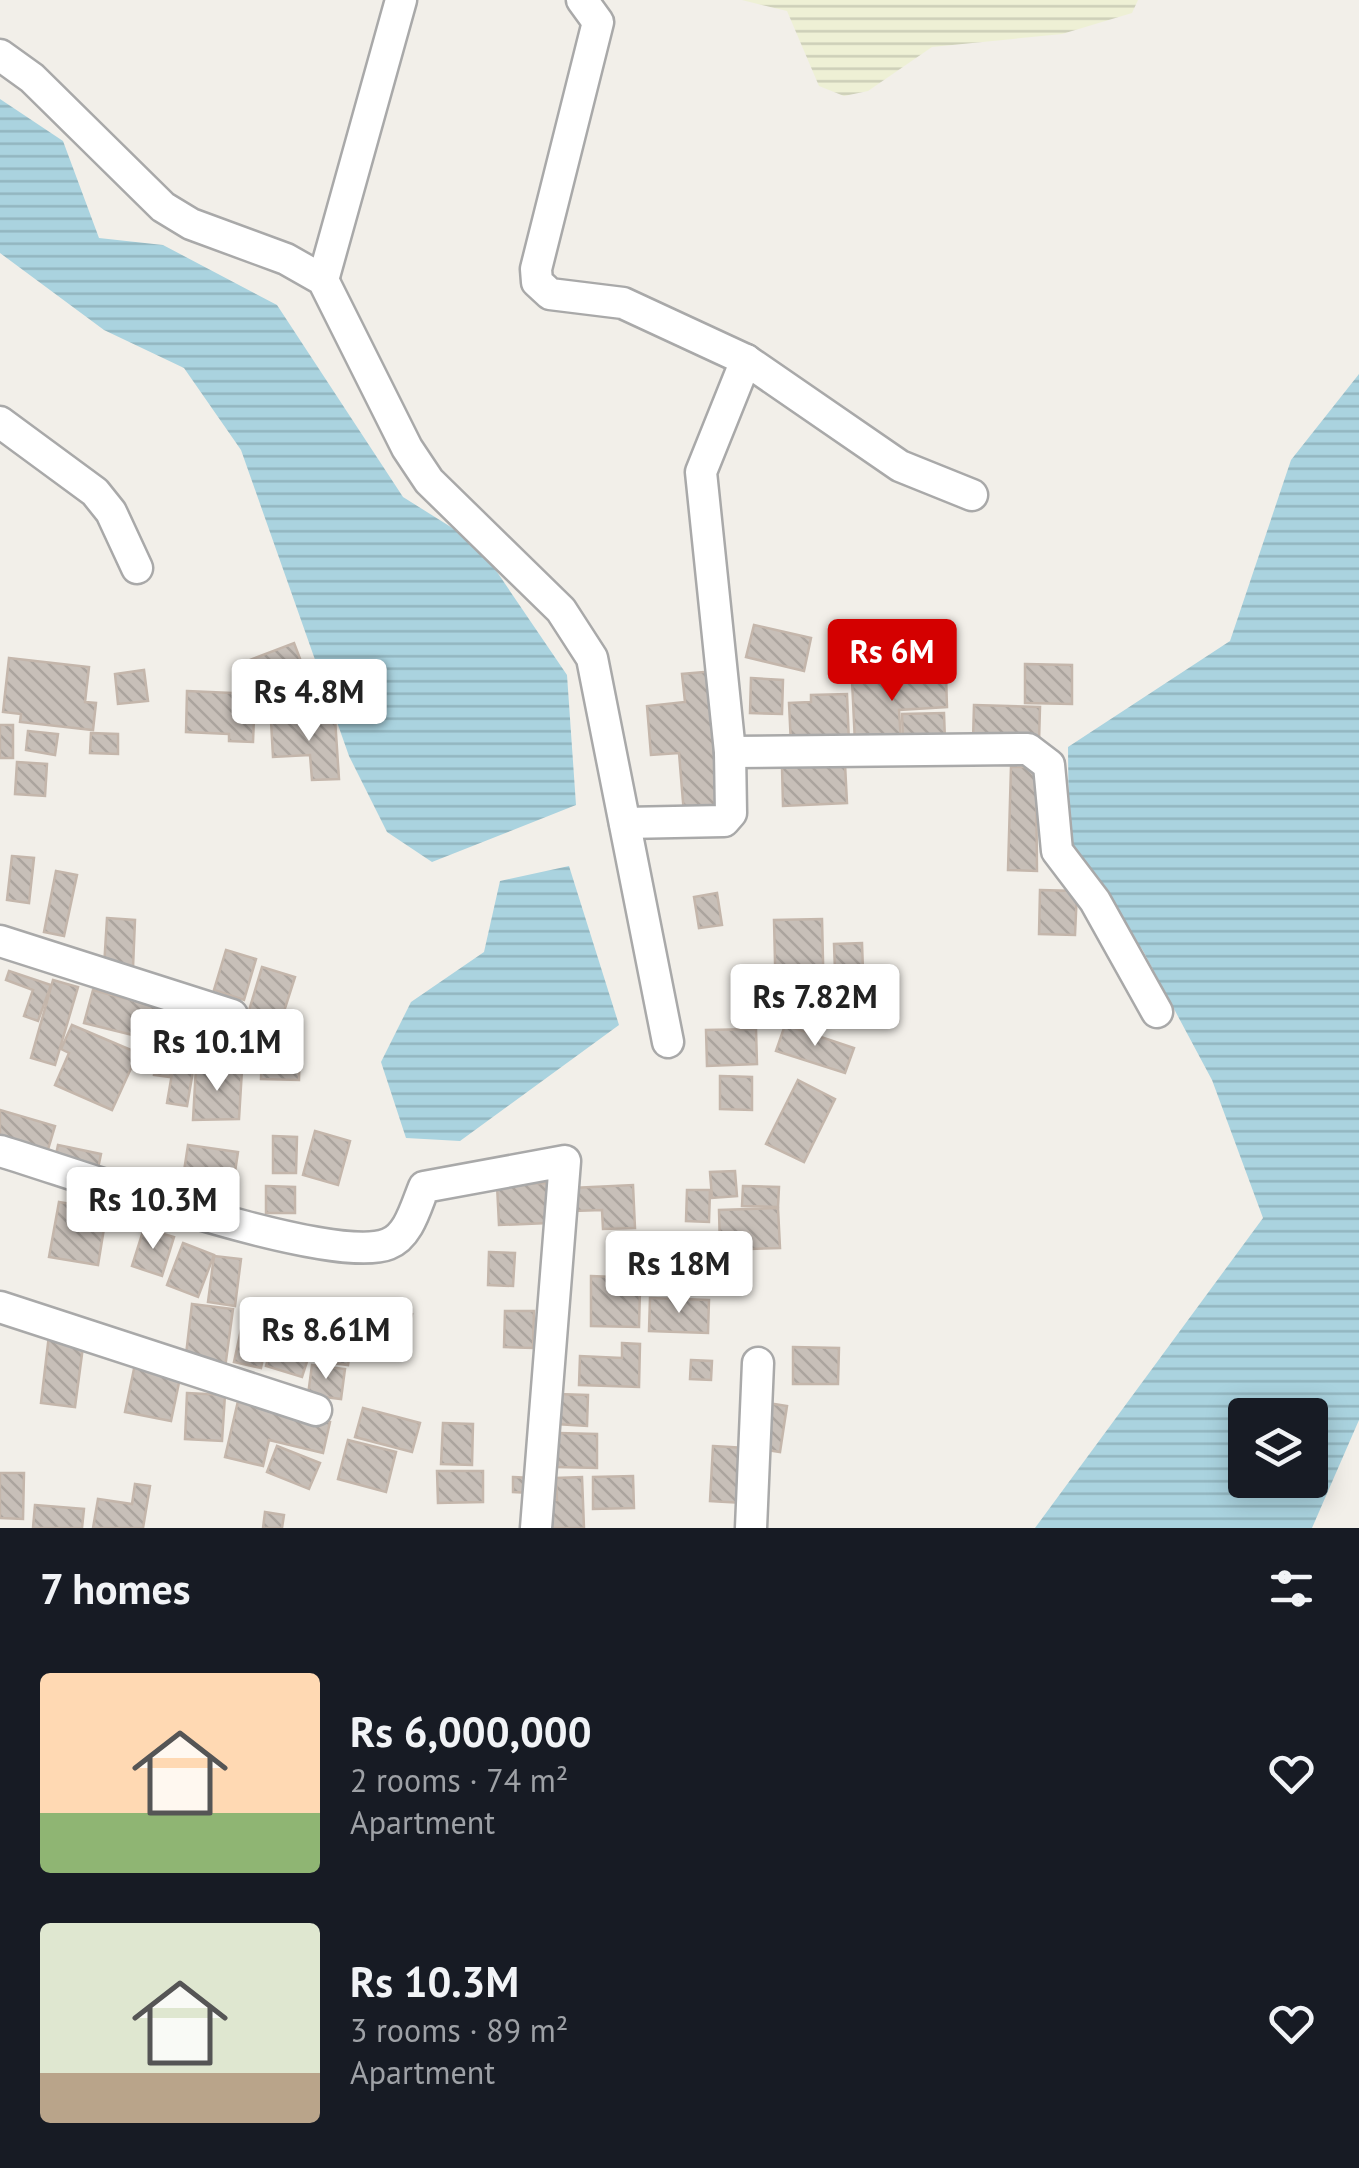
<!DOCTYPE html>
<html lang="en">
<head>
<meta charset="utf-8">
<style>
	body { margin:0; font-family:"PT Sans",sans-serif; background:#20242c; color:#f1f3f6; height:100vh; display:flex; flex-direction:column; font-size:38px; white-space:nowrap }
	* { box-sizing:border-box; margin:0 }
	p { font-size:32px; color:#9ea1a6 }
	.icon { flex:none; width:55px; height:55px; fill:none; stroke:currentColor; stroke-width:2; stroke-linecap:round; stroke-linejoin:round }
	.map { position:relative; height:1528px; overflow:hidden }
	.sheet { display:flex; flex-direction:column; background:#171b24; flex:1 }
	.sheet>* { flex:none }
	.buttons { position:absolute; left:1228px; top:1398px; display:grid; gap:20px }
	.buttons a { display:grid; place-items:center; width:100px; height:100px; border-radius:10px; background:#171b24; box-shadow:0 5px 25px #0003; font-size:50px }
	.price { position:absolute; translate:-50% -85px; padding:0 22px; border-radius:10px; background:#fff; color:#222; font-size:32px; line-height:65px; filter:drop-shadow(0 2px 5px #0008) }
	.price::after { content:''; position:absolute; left:50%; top:60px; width:30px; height:22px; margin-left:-15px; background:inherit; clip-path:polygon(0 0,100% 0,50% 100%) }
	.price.on { background:#d40000; color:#fff }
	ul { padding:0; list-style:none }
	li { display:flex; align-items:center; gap:30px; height:250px; padding:0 40px }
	li span { display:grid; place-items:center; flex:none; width:280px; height:200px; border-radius:10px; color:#555 }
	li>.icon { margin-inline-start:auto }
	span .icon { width:120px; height:120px; fill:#fffc; stroke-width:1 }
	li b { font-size:42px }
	h2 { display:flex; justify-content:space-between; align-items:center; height:120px; padding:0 40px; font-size:42px }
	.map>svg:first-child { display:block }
</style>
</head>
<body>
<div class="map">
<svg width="1359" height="1528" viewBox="0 0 1359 1528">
	<defs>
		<pattern id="farmland-rules" width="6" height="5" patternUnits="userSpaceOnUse" patternTransform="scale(2.5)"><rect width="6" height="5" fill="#eef0d5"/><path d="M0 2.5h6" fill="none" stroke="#ccceb7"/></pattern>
		<pattern id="water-rules" width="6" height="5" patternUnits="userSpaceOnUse" patternTransform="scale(2.5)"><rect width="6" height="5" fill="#aad3df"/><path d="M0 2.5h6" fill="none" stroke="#92b5bf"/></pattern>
		<pattern id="building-back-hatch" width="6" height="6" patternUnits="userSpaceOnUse" patternTransform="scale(2.5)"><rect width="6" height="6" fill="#c7bfb8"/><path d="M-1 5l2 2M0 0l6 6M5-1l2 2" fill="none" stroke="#aba49e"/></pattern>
	</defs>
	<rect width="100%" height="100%" fill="#f2efe9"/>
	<!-- farmland -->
	<polygon fill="url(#farmland-rules)" points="742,0 1138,0 1132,13 1062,34 932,47 868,91 844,96 819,86 787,11"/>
	<!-- water -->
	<g fill="url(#water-rules)" fill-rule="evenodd">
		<polygon points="0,99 63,141 99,238 163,245 277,305 403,497 478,544 567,675 576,805 432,862 387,832 349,756 241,450 184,368 104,330 0,253"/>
		<path d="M1359 374V1420L1312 1528H1035L1263 1218 1212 1080 1142 949 1069 851 1068 747 1230 641 1291 460ZM1245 1415H1310V1480H1245Z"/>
		<polygon points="569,866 619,1025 460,1141 406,1138 381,1062 411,1002 484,952 500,881"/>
	</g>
	<!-- building -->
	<g fill="url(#building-back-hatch)" stroke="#c4b6ab" stroke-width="2.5">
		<polygon points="754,625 811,638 804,671 746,657"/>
		<polygon points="294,643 307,677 262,694 250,660"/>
		<polygon points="9,658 89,667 85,702 96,703 93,730 20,722 21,714 3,712"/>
		<polygon points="1025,664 1072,665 1072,704 1025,703"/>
		<polygon points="144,670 148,701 118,704 115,674"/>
		<polygon points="715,671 719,707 710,707 719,810 684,814 679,753 651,755 647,706 685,702 682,674"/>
		<polygon points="946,675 947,707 899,710 901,741 855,743 852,680"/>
		<polygon points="751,678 783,680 782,714 750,713"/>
		<polygon points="187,691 255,694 253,742 229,741 229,734 186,732"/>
		<polygon points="847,694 849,743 791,745 789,703 811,702 811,695"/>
		<polygon points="974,705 1040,707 1039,742 973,740"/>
		<polygon points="944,713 945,741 903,741 902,714"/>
		<polygon points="335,718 339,779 312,780 310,755 273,757 271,721"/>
		<rect x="0" y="725" width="13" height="33"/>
		<polygon points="28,731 58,734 55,755 26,750"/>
		<polygon points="91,733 118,734 118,754 90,753"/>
		<polygon points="17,762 47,764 45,796 15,794"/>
		<polygon points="845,764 847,803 783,806 782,767"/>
		<polygon points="1011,767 1036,767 1037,871 1008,870"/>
		<polygon points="12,856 34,858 29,903 7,900"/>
		<polygon points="56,871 77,875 64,936 44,932"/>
		<polygon points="1040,890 1077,891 1075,935 1039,934"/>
		<polygon points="717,893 722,925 699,928 694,897"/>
		<polygon points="107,918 135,920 133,968 104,967"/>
		<polygon points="822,919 824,1002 776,1003 774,920"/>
		<polygon points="862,943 864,998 836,999 834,944"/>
		<polygon points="226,950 256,959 244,1000 214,990"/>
		<polygon points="262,967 295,977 280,1024 248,1014"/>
		<polygon points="9,971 51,985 38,1021 24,1016 33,990 6,980"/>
		<polygon points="53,980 78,987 55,1065 31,1058"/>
		<polygon points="93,990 177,1012 169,1044 84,1023"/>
		<polygon points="204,1020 232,1028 222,1061 194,1053"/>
		<polygon points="72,1025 138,1053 112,1110 55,1085 69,1053 61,1049"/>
		<polygon points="785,1025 854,1048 845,1073 776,1051"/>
		<polygon points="756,1029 757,1064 707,1066 706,1030"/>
		<polygon points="262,1042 300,1042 299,1080 261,1079"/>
		<polygon points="157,1053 173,1055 170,1077 154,1075"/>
		<polygon points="174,1062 194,1065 187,1106 167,1103"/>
		<polygon points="196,1067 242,1070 239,1119 193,1120"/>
		<polygon points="720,1076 752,1077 752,1110 720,1109"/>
		<polygon points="798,1080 835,1099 804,1162 766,1144"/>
		<polygon points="0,1110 55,1126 44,1163 0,1149"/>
		<polygon points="315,1131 350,1141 338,1185 303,1175"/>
		<polygon points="273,1136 297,1137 296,1173 273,1173"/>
		<polygon points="58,1145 101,1154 95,1183 52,1174"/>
		<polygon points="188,1145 238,1152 231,1198 181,1191"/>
		<polygon points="735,1171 737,1196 712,1198 710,1172"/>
		<polygon points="547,1183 548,1223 499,1225 497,1185"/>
		<polygon points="633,1185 635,1228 603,1229 602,1210 574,1211 572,1188"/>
		<polygon points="266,1186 295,1187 295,1213 266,1213"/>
		<polygon points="743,1186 779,1187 778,1207 742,1206"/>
		<polygon points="687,1190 710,1190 709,1222 686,1221"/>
		<polygon points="59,1202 107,1210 98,1265 49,1257"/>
		<polygon points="778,1208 780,1248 720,1250 719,1210"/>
		<polygon points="144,1228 174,1237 162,1276 132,1266"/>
		<polygon points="183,1243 214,1255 198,1297 167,1285"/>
		<polygon points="489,1252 515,1253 513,1286 488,1285"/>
		<polygon points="214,1256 241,1259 235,1306 208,1302"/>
		<polygon points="662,1270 702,1273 701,1294 661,1290"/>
		<polygon points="591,1276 614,1277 614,1290 640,1290 639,1327 591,1326"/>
		<polygon points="650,1298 709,1300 708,1333 649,1331"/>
		<polygon points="192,1304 233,1309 225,1368 185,1363"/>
		<polygon points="393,1308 412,1314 401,1354 381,1348"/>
		<polygon points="505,1311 534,1311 533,1348 504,1347"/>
		<polygon points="278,1323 316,1334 302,1377 266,1366"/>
		<polygon points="242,1325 269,1330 261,1368 234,1362"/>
		<polygon points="49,1335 84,1339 75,1407 41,1403"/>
		<polygon points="318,1342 351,1346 348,1365 316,1361"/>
		<polygon points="622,1343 640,1344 639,1387 579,1385 580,1356 622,1358"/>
		<polygon points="793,1347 839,1348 838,1384 793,1384"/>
		<polygon points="691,1360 712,1361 711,1380 690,1379"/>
		<polygon points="135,1364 181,1373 171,1421 125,1412"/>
		<polygon points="312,1365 345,1369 341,1399 308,1395"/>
		<polygon points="187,1393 225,1395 222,1441 185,1439"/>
		<polygon points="557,1394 588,1395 587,1426 556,1424"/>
		<polygon points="238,1401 330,1422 323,1453 269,1440 263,1466 225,1457"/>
		<polygon points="768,1403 787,1406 780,1452 761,1449"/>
		<polygon points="363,1408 420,1423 412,1452 355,1437"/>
		<polygon points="443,1423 473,1424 472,1465 441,1464"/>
		<polygon points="558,1433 597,1434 597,1468 557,1467"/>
		<polygon points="348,1440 396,1452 386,1492 338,1479"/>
		<polygon points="277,1446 320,1463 309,1489 267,1472"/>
		<polygon points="713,1446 746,1448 743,1503 710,1501"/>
		<polygon points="437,1471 483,1471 483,1502 438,1503"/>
		<polygon points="0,1473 24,1473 23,1519 0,1518"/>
		<polygon points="633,1476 634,1508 593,1509 593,1477"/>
		<polygon points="513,1477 532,1478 531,1493 513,1492"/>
		<polygon points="582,1477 584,1528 543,1528 542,1500 557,1500 556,1478"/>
		<polygon points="135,1484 150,1486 143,1528 93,1528 98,1499 132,1504"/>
		<polygon points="35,1505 84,1509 82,1528 33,1528"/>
		<polygon points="265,1512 284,1515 282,1528 263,1528"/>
	</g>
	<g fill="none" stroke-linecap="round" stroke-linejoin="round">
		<!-- street casing -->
		<g stroke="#a9a9a9" stroke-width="35">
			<g id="street">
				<polyline points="582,0 598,22 536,269 537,282 550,294 623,303 746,360 900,466 972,495"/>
				<polyline points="0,55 32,78 163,207 191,224 286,259 323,280 407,448 429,481 561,610 592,658 668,1042"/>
				<polyline points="323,280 401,0"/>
				<polyline points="0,422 95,492 111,512 137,568"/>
				<polyline points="730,752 1028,749 1049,765 1057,851 1095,901 1157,1012"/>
				<polyline points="625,823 724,821 731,813 730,752 701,472 746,360"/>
				<polyline points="0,941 232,1015"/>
				<path d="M0 1151C71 1172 331 1267 388 1244 409 1236 416 1206 424 1187L565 1161 536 1528"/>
				<polyline points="0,1307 316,1410"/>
				<polyline points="751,1528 758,1363"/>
			</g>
		</g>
		<!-- street -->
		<use href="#street" stroke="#fff" stroke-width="30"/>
	</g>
</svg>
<div class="buttons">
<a><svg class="icon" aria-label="layers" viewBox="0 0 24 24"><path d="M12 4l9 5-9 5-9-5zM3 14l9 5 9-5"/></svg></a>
</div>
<b class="price on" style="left:892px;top:704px">Rs 6M</b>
<b class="price" style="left:309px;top:744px">Rs 4.8M</b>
<b class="price" style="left:815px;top:1049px">Rs 7.82M</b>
<b class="price" style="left:217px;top:1094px">Rs 10.1M</b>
<b class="price" style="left:153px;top:1252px">Rs 10.3M</b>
<b class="price" style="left:679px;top:1316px">Rs 18M</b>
<b class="price" style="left:326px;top:1382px">Rs 8.61M</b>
</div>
<section class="sheet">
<h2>7 homes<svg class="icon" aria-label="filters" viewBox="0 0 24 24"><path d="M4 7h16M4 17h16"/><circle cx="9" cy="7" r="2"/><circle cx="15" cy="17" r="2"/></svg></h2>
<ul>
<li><span style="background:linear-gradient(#ffd9b3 70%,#8fb573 0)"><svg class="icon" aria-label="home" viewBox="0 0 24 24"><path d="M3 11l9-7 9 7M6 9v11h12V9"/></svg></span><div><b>Rs 6,000,000</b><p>2 rooms · 74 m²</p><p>Apartment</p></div><svg class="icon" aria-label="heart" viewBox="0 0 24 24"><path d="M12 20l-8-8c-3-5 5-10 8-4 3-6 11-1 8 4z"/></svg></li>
<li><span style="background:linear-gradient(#dfe7d0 75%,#b9a48a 0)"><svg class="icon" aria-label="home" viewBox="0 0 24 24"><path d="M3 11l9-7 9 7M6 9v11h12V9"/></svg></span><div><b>Rs 10.3M</b><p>3 rooms · 89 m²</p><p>Apartment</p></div><svg class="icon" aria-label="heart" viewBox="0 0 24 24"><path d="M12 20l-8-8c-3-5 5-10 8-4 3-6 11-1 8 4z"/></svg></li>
</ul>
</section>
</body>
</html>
